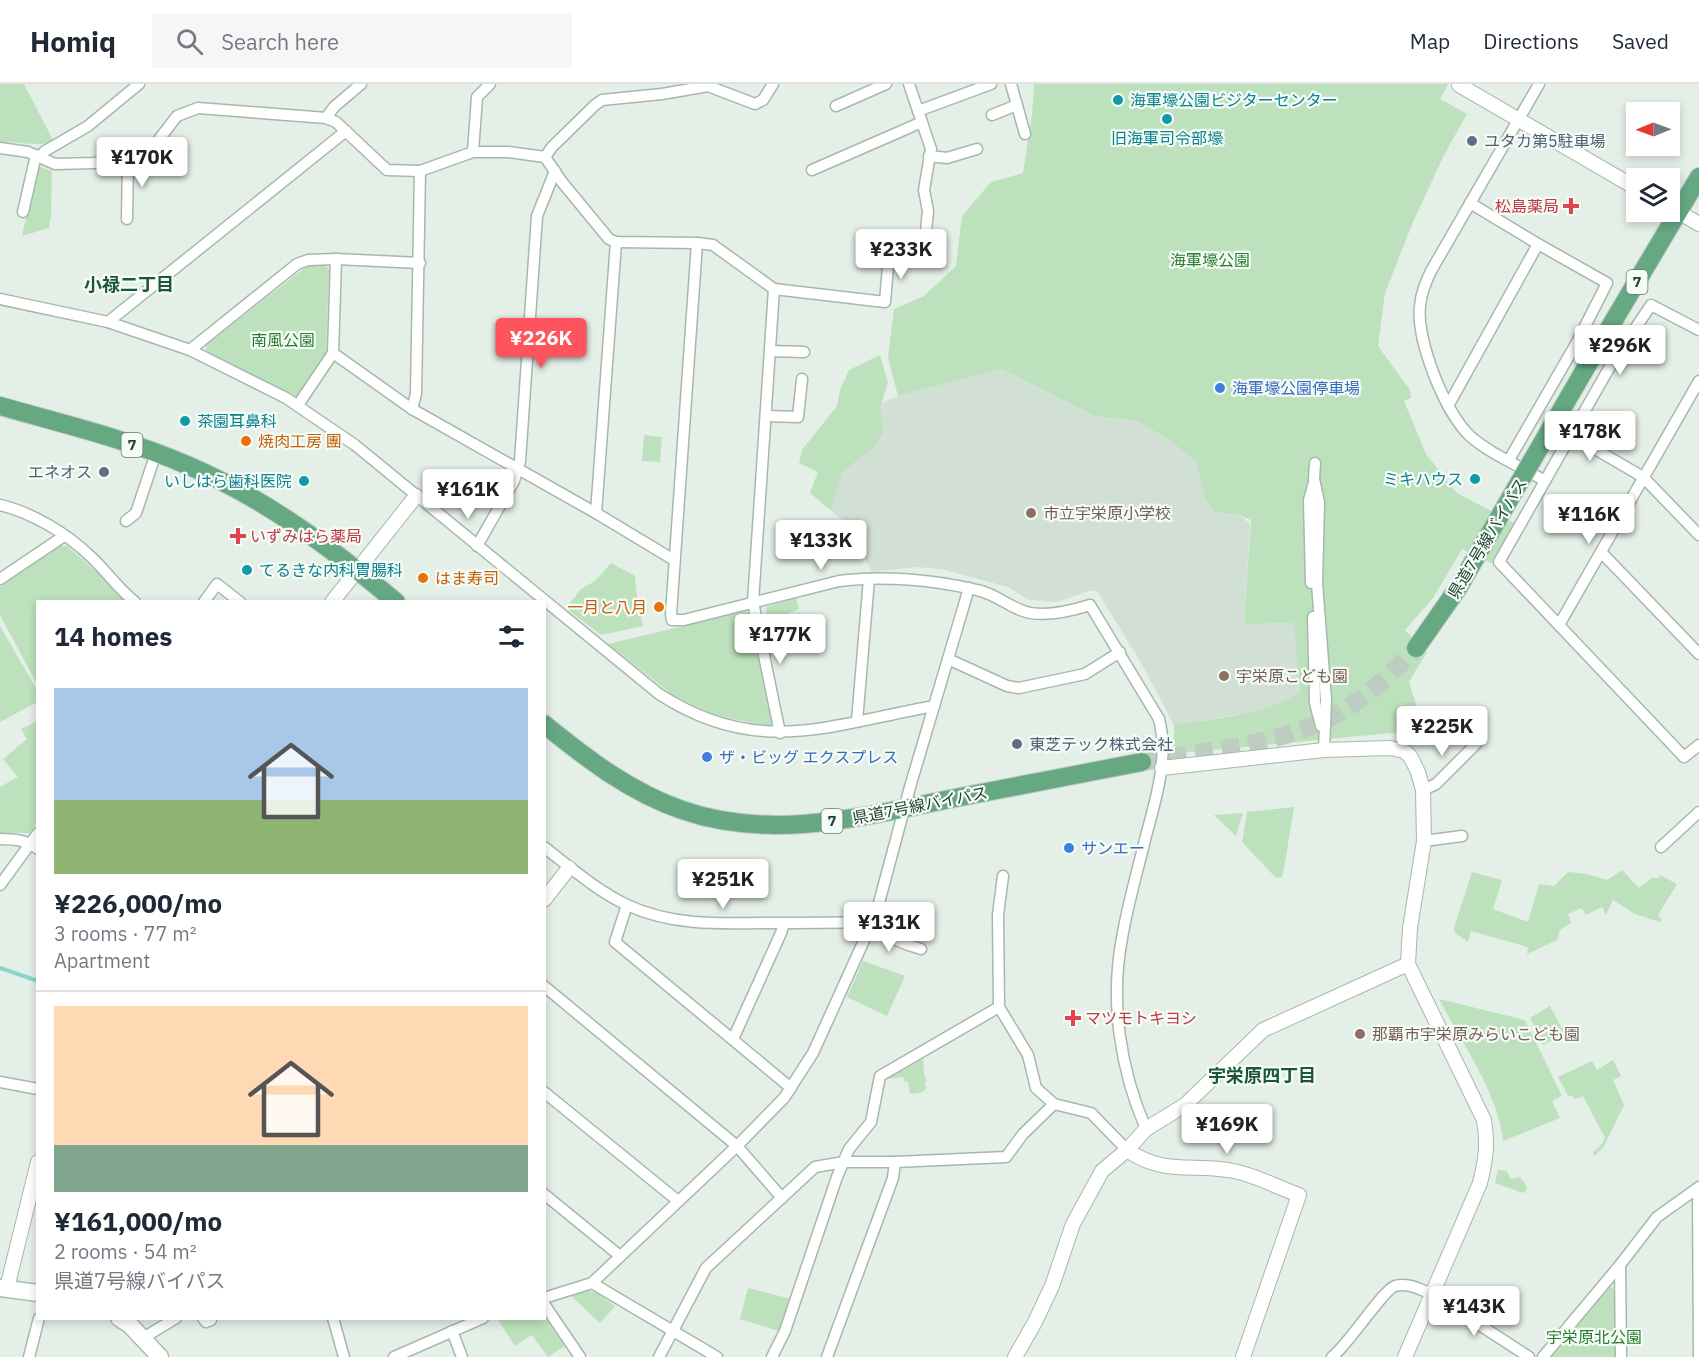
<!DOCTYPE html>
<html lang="en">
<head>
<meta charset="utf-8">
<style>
	body { margin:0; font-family:"IBM Plex Sans","Noto Sans JP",sans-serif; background:#f6f6f7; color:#1f2937; height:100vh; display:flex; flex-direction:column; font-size:22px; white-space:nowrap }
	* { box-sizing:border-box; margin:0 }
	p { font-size:20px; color:#747a83 }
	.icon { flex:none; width:33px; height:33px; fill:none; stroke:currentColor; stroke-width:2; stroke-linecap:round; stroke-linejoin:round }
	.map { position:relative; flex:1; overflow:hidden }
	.drawer { position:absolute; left:36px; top:516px; width:510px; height:720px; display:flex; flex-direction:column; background:#fff; border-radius:0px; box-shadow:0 3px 9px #0003 }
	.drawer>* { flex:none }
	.needle { width:39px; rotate:269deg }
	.tools { position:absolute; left:1626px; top:18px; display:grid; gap:12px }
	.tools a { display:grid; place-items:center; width:54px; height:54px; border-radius:0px; background:#fff; box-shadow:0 3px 9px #0003; font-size:30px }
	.price { position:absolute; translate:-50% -51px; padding:0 14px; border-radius:6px; background:#fff; color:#222; font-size:20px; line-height:39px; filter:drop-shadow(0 2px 3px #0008) }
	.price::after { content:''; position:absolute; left:50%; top:36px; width:18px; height:14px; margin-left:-9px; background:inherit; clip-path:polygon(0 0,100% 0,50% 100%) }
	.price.current { background:#fd545e; color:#fff }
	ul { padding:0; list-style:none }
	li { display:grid; align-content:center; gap:12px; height:318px; padding:0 18px }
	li+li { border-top:2px solid #e0e1e3 }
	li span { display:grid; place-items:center; height:186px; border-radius:0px; color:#555 }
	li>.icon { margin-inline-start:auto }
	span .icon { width:108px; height:108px; fill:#fffc; stroke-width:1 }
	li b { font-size:26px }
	h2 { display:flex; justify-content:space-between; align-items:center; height:72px; padding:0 18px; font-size:26px }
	header { display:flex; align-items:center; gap:36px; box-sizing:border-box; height:84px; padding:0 30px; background:#fff; border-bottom:2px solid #e0e1e3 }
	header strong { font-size:28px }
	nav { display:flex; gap:33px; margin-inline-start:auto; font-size:21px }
	.search { width:420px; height:54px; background:#f6f6f7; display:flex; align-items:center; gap:15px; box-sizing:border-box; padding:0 21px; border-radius:0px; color:#747a83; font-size:22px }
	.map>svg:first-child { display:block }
</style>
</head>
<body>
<header>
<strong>Homiq</strong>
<div class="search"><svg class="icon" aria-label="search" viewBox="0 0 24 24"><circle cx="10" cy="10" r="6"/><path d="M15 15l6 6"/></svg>Search here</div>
<nav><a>Map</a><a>Directions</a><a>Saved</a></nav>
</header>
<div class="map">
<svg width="1699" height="1273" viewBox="0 0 1699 1273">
	<rect width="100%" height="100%" fill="#e4efe7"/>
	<!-- built -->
	<polygon fill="#d2dfd5" points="1002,285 1095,332 1138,337 1173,359 1196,378 1205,414 1214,428 1240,431 1250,440 1244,540 1295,539 1300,608 1289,615 1260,627 1174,641 1140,577 1097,507 1089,507 1057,518 1029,516 1008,503 941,485 916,483 872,488 846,439 819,416 877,321 898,312"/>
	<!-- green -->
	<g fill="#bde1bc">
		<path d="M0 0H24L54 58C36 63 19 57 0 58Z"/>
		<path d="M1034 0H1448L1440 15 1467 30 1444 71 1413 138 1385 209 1378 262 1410 306 1411 314 1404 317 1426 370 1457 409 1514 439 1491 479 1462 465 1433 514 1405 546 1427 568 1409 598 1424 646 1181 669 1174 661V641C1216 634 1263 632 1300 608L1294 539 1244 540 1251 436 1240 431 1214 428 1205 414 1196 378 1173 359 1138 337 1095 332 1002 285 898 312 888 274 894 225 924 212 956 182 962 132 991 98 1023 89 1032 31Z"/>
		<polygon points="38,82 52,87 51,132 49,144 22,152"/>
		<polygon points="325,181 329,185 326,271 297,313 206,267 206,261 307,182"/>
		<polygon points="880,271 888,299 880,323 883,348 873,364 842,388 831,426 810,409 818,388 799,379 802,366 837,322 840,306 849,286"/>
		<polygon points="644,351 662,353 660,378 642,377"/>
		<polygon points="60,462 67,462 98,489 125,517 38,518 37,600 0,531 0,503"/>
		<polygon points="611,479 635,492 637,515 643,542 601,551 566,524 581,505 595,497"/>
		<polygon points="796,514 799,525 789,529 793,547 771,552 766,527 767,523"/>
		<polygon points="746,527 751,532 773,639 769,642 714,631 674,612 608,560"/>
		<polygon points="0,542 38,608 37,618 0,638"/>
		<polygon points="36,638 37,738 30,749 0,749 0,703 18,693 3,675 27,655 21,645"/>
		<polygon points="1294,723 1283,791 1282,793 1276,794 1242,758 1247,728"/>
		<polygon points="1243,729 1236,752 1214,731"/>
		<polygon points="1622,786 1639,804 1652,794 1658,794 1660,791 1677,800 1658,831 1662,836 1660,838 1635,830 1613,816 1606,831 1602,823 1586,831 1582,824 1568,830 1571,839 1560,846 1557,856 1527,870 1528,863 1471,847 1468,858 1455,849 1454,844 1472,788 1502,796 1493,825 1528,838 1539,800 1554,802 1568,788 1587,790 1607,796"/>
		<polygon points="863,877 905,892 887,932 847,913"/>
		<path d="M1439 915 1525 936 1562 1012 1552 1017 1560 1034 1503 1057C1499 1011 1461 957 1439 915Z"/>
		<polygon points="1550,922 1565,950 1543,961 1530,934"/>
		<polygon points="923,975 924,991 927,997 925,998 926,1004 923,1008 910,1010 908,998 905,998 903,993 887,995"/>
		<polygon points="1613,976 1621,992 1613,996 1624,1021 1604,1062 1594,1073 1593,1068 1602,1060 1605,1054 1583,1012 1575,1015 1572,1012 1568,1012 1558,993 1592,977 1597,986"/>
		<polygon points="1498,1086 1507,1087 1511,1095 1520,1093 1522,1097 1524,1097 1527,1106 1523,1109 1495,1099"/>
		<polygon points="1609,1202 1614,1205 1615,1273 1550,1273"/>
		<polygon points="748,1204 791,1215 779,1247 740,1235"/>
		<polygon points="587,1207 595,1208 615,1222 600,1239 571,1212"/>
		<polygon points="545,1232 565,1262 548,1273 532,1251 515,1262 498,1236 544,1234"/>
	</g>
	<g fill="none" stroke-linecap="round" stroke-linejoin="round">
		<!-- stream -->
		<polyline stroke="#88d8cc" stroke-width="4" points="0,884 38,897"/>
		<!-- primary-tunnel -->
		<path stroke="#bdcdc2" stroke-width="18" stroke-dasharray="18 9" stroke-linecap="butt" d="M1142 678C1199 669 1279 660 1330 634 1363 616 1391 591 1416 564"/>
		<!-- minor casing -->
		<g stroke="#a6b8ac" stroke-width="13">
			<g id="minor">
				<polyline points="1011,0 1025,50"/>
				<path d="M1539 0 1431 187C1426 198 1421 209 1420 222 1416 256 1445 329 1470 352 1490 370 1522 383 1545 397"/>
				<polyline points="836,22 886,0"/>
				<polyline points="918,27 991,0"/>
				<polyline points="992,31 1017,21"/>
				<polyline points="326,34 334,23 361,0"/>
				<polyline points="0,64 28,68 55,80 94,79 142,70 150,67 177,32 198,24 326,34 336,38 387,86 420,87 473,68 508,68 545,73 562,98 609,155 616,158 697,159 713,161 774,205 885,218 889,171 923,176 928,127 924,106 931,65 909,0"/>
				<polyline points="473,68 477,13 490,0"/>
				<polyline points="929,72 947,74 977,65"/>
				<polyline points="40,73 45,67 88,42 139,0"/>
				<polyline points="545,73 552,63 595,21 602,16 662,10 708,2 755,20 763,16 773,0"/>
				<polyline points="812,86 922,38"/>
				<polyline points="23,128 36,71"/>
				<polyline points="127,135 128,73"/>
				<path d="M697 159 671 530 672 536H684L839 497C882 491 935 496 977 506 993 509 1007 521 1023 527 1043 534 1071 527 1090 521L1159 635C1169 674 1156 714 1146 752 1138 785 1128 819 1122 854 1110 918 1120 985 1146 1045"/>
				<polyline points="420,179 336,175 333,269 412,325 596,429 674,476"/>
				<polyline points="774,205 753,518 780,649"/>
				<path d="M0 215 108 238 190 266 286 314 355 361 659 610C758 674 829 641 934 622"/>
				<polyline points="108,238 346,47"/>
				<polyline points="190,266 297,180 308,176 336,175"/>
				<polyline points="770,267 804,268"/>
				<polyline points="298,321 333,269"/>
				<polyline points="1448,322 1538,160 1470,119"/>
				<polyline points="412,325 416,310 420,87"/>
				<polyline points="766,332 798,333 802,295"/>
				<polyline points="1571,351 1612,279 1651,221 1699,246"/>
				<polyline points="1509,376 1577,258 1607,199 1538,160"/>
				<polyline points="1315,379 1314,395 1319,418 1317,499 1326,616 1324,666"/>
				<path d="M0 421C31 428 66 449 89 471 105 485 118 505 135 518"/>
				<polyline points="596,429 616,158"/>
				<polyline points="126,437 136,429 156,369"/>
				<polyline points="1699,451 1643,393 1571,351 1499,478 1684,673 1699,661"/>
				<polyline points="477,462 514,397 520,377 537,132 555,87"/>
				<polyline points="1601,468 1699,570"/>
				<polyline points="0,495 64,452"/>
				<polyline points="1311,499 1309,416 1314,398"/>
				<polyline points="204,518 217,500 240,518"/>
				<polyline points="1313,533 1315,619 1321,642"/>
				<polyline points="1559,541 1699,297"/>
				<polyline points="948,575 1007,602 1019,604 1085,590 1120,568"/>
				<polyline points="857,637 869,495"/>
				<polyline points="1423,706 1436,700 1476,660"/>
				<path d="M0 755C14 755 26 756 38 765"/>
				<polyline points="1424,757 1462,752"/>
				<path d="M544 763C571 784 596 806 627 821 670 841 716 840 762 839 796 839 829 839 863 838 884 850 898 859 921 865"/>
				<polyline points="1661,763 1699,728"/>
				<polyline points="0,801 38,749"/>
				<polyline points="627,821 615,858 791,1004"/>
				<polyline points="544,902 737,1062 782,1114"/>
				<polyline points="733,955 781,849 784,839"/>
				<polyline points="0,998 38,1005"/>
				<polyline points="544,1008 678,1117"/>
				<polyline points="1054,1020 1091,1029 1127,1066"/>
				<polyline points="1698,1104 1699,1273"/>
				<polyline points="544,1110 620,1172"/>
				<polyline points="1620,1181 1621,1273"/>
				<polyline points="592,1199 717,1273"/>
				<polyline points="544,1214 592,1199 737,1062 784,1014 813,969 876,830 910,703 969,504"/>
				<polyline points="544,1220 580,1273"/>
				<polyline points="203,1234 206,1238 211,1236"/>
				<polyline points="333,1234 344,1273"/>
				<polyline points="452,1247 462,1273"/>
				<polyline points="143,1254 176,1234"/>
				<polyline points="29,1273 39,1234"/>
				<polyline points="394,1273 483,1234"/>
				<polyline points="659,1273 706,1184 815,1083 844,1078 895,1078 1006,1073 1023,1050 1054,1020 1036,1004 1028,971 999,923 998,831 1003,792"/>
				<polyline points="772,1273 785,1247 837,1093 849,1065 871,1038 880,992 999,923"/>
				<polyline points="827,1273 893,1094 895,1078"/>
				<path d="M1332 1273C1348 1261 1384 1205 1395 1202 1408 1198 1421 1206 1432 1210L1529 1273"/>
				<polyline points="1543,1273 1620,1181 1657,1133 1699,1103"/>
			</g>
		</g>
		<!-- tertiary casing -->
		<g stroke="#a6b8ac" stroke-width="16">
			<g id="tertiary">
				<polyline points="1459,1 1636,104"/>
				<polyline points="1670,123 1699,140"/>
				<polyline points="332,518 416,412"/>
				<path d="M1162 684 1324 666 1390 664 1404 667 1410 672 1418 688 1423 706 1424 757 1410 844 1408 880 1484 1036C1488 1060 1486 1075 1480 1099L1405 1273"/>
				<polyline points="544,816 569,784"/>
				<path d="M1127 1066C1164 1092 1194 1079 1234 1087 1255 1091 1279 1104 1299 1111L1243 1273"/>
				<polyline points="7,1204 38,1078"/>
				<polyline points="1015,1273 1035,1238 1052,1202 1073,1140 1102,1087 1127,1066 1146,1045 1185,1021 1263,946 1408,880"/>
			</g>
		</g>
		<!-- secondary casing -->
		<g stroke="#a4bfae" stroke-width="19">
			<g id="secondary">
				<polyline points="0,1204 38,1209"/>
				<polyline points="119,1234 130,1241 160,1273"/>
			</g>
		</g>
		<!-- primary casing -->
		<g stroke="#c1cac5" stroke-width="20">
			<g id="primary">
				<polyline points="1595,268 1699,93"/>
				<path d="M0 322C63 340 127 355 187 381 264 414 332 464 396 518"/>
				<polyline points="1416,564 1458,504"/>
				<path d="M544 640C587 675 630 708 682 726 771 757 861 733 950 715 1014 703 1078 690 1142 678"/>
			</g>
		</g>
		<!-- minor -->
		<use href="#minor" stroke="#fff" stroke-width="10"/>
		<!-- tertiary -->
		<use href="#tertiary" stroke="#fff" stroke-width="14"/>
		<!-- secondary -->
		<use href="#secondary" stroke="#fff" stroke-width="16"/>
		<!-- primary -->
		<use href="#primary" stroke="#65a882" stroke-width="18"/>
		<!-- primary-bridge casing -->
		<g stroke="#c1cac5" stroke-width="20" stroke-linecap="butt">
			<polyline id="primary-bridge" points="1458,504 1595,268"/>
		</g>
		<!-- primary-bridge -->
		<use href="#primary-bridge" stroke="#65a882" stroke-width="18"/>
	</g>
	<!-- markers -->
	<g fill="#0f9aa8" stroke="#f5fbf6" stroke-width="2">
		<circle cx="1118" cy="16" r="6"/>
		<circle cx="1167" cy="35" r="6"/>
		<circle cx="185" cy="337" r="6"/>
		<circle cx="1475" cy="395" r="6"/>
		<circle cx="304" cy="397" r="6"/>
		<circle cx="247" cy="486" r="6"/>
	</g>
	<g fill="#5c6f8a" stroke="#f5fbf6" stroke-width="2">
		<circle cx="1472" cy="57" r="6"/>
		<circle cx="104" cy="388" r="6"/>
		<circle cx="1017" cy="660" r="6"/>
	</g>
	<g fill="#e0444e" stroke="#f5fbf6" stroke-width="2">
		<path d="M1568 113h6v6h6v6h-6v6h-6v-6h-6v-6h6z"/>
		<path d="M235 443h6v6h6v6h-6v6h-6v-6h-6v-6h6z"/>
		<path d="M1070 925h6v6h6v6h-6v6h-6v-6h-6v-6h6z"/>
	</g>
	<g fill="#3f7fe0" stroke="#f5fbf6" stroke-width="2">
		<circle cx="1220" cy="304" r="6"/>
		<circle cx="707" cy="673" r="6"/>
		<circle cx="1069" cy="764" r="6"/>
	</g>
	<g fill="#e8710a" stroke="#f5fbf6" stroke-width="2">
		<circle cx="246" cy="357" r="6"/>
		<circle cx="423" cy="494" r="6"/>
		<circle cx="659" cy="523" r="6"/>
	</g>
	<g fill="#8d6e63" stroke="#f5fbf6" stroke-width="2">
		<circle cx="1031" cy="429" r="6"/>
		<circle cx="1224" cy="592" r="6"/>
		<circle cx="1360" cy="950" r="6"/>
	</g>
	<g text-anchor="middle" stroke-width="4.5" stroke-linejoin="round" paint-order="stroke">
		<!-- shield labels -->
		<g fill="#f5fbf6" stroke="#617a6b" stroke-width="1.5">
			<rect x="1626.5" y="186" width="21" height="24" rx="4.5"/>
			<rect x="121.5" y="349" width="21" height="24" rx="4.5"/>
			<rect x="821.5" y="725" width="21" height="24" rx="4.5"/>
		</g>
		<g font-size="15" font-weight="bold" fill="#224330">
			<text x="1637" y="203">7</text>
			<text x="132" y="366">7</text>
			<text x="832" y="742">7</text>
		</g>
		<!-- culture labels -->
		<g font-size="16" fill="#0d838f" stroke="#f5fbf6" text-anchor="start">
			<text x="1130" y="22">海軍壕公園ビジターセンター</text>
			<text x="1167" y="60" text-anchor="middle">旧海軍司令部壕</text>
			<text x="197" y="343">茶園耳鼻科</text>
			<text x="1463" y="401" text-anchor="end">ミキハウス</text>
			<text x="292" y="403" text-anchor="end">いしはら歯科医院</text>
			<text x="259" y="492">てるきな内科胃腸科</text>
		</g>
		<!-- service labels -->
		<g font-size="16" fill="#4e5e75" stroke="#f5fbf6" text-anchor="start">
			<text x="1484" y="63">ユタカ第5駐車場</text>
			<text x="92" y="394" text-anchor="end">エネオス</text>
			<text x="1029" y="666">東芝テック株式会社</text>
		</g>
		<!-- health labels -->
		<g font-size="16" fill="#be3a42" stroke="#f5fbf6" text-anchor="start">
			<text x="1559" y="128" text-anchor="end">松島薬局</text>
			<text x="250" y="458">いずみはら薬局</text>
			<text x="1085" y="940">マツモトキヨシ</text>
		</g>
		<!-- park labels -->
		<g font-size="16" fill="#287d2f" stroke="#f5fbf6">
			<text x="1210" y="182">海軍壕公園</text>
			<text x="283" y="262">南風公園</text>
			<text x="1594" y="1259">宇栄原北公園</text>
		</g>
		<!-- shop labels -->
		<g font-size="16" fill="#366cbe" stroke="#f5fbf6" text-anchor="start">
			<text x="1232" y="310">海軍壕公園停車場</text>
			<text x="719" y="679">ザ・ビッグ エクスプレス</text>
			<text x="1081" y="770">サンエー</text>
		</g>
		<!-- food labels -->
		<g font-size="16" fill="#c56008" stroke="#f5fbf6" text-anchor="start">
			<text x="258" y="363">焼肉工房 團</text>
			<text x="435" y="500">はま寿司</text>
			<text x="647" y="529" text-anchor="end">一月と八月</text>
		</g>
		<!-- education labels -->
		<g font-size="16" fill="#785e54" stroke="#f5fbf6" text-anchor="start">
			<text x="1043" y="435">市立宇栄原小学校</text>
			<text x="1236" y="598">宇栄原こども園</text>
			<text x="1372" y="956">那覇市宇栄原みらいこども園</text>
		</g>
		<!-- street labels -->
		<g font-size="16" fill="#224330" stroke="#f5fbf6">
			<text transform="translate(1487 454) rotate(-59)" y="6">県道7号線バイパス</text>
			<text transform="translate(920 721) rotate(-11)" y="6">県道7号線バイパス</text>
		</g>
		<!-- neighbourhood labels -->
		<g font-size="18" font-weight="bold" fill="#1b5736" stroke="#f5fbf6">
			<text x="129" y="207">小禄二丁目</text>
			<text x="1262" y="998">宇栄原四丁目</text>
		</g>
	</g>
</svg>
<div class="tools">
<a><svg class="needle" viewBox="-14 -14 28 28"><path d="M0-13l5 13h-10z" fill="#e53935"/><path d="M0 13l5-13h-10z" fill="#747a83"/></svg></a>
<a><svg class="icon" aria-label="layers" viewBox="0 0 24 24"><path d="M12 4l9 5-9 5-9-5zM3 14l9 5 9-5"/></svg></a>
</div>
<b class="price" style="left:142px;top:104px">¥170K</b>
<b class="price" style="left:901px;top:196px">¥233K</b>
<b class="price current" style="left:541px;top:285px">¥226K</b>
<b class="price" style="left:1620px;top:292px">¥296K</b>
<b class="price" style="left:1590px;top:378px">¥178K</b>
<b class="price" style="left:468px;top:436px">¥161K</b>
<b class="price" style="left:1589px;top:461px">¥116K</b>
<b class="price" style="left:821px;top:487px">¥133K</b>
<b class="price" style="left:780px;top:581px">¥177K</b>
<b class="price" style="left:1442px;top:673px">¥225K</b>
<b class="price" style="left:723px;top:826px">¥251K</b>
<b class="price" style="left:889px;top:869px">¥131K</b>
<b class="price" style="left:1227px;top:1071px">¥169K</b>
<b class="price" style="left:1474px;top:1253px">¥143K</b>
<section class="drawer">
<h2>14 homes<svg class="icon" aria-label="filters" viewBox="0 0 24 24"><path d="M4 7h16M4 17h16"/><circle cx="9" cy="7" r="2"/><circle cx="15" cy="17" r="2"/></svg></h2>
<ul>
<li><span style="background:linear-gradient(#a9c7e8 60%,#8fb573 0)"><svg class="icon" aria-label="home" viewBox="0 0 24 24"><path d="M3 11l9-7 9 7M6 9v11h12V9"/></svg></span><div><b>¥226,000/mo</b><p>3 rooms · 77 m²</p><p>Apartment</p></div></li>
<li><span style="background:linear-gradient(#ffd9b3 75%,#7fa58c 0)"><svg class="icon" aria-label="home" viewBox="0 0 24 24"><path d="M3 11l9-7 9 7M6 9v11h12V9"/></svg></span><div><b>¥161,000/mo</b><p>2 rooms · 54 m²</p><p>県道7号線バイパス</p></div></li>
</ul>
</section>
</div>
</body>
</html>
